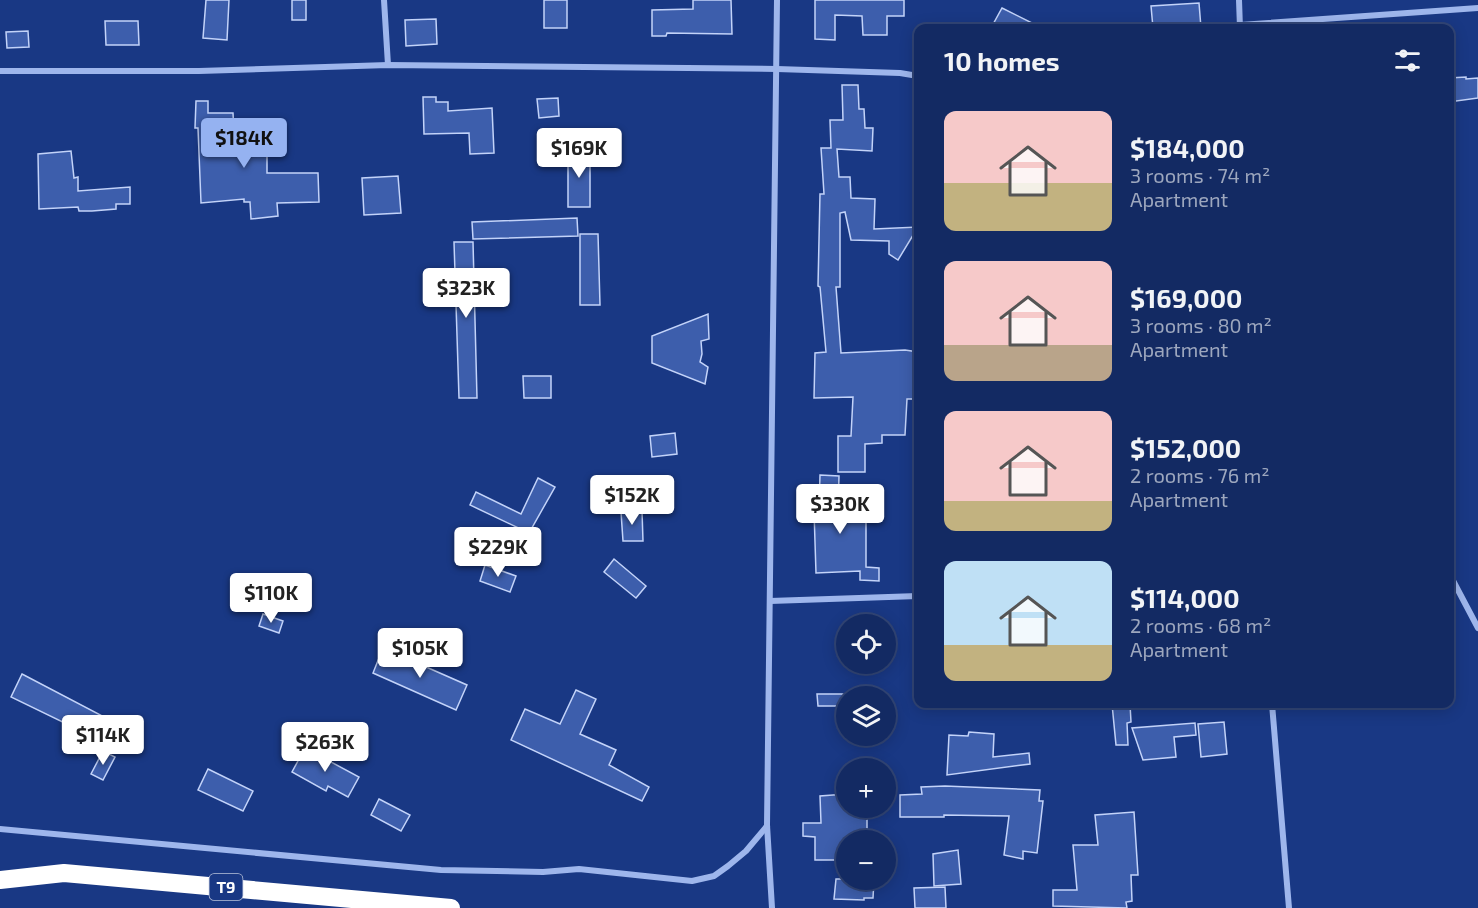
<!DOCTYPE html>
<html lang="en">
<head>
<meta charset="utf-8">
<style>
	body { margin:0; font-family:"Exo 2",sans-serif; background:#1c3269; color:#f1f3f6; height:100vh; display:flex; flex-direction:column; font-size:22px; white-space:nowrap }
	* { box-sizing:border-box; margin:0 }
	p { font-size:20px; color:#9da7be }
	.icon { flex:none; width:33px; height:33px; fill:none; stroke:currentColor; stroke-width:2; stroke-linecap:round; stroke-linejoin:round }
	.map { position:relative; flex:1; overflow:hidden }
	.drawer { position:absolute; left:914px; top:24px; width:540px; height:684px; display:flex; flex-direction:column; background:#132a63; border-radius:12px; box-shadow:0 3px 15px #0003,0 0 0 2px #324678 }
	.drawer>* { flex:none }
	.fabs { position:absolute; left:836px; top:614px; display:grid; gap:12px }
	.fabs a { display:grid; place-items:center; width:60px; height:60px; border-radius:50%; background:#132a63; box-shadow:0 3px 15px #0003,0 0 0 2px #324678; font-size:30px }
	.price { position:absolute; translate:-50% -51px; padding:0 14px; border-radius:6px; background:#fff; color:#222; font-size:20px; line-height:39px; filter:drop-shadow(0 2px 3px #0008) }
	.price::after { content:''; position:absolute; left:50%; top:36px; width:18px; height:14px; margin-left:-9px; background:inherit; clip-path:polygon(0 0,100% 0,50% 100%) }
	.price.active { background:#95b2f1; color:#111 }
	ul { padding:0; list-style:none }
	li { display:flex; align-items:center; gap:18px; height:150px; padding:0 30px }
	li span { display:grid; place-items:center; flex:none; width:168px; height:120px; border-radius:12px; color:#555 }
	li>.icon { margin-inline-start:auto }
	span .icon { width:72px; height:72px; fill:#fffc; stroke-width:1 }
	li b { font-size:26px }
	h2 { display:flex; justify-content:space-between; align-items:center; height:72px; padding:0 30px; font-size:26px }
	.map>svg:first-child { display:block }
</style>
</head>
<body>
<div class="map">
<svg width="1478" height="908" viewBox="0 0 1478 908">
	<rect width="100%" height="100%" fill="#193884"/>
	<!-- building -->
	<g fill="#3d5eac" stroke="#c3d3f9" stroke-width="1.5">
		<polygon points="206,0 229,0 227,40 203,38"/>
		<rect x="292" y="0" width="14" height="20"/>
		<rect x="544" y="0" width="23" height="28"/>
		<polygon points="693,0 731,0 732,34 667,33 666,36 652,36 652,10 693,9"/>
		<polygon points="815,0 904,0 904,16 887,16 887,35 863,35 862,16 835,15 835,40 815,39"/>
		<polygon points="1199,3 1201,28 1153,28 1151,6"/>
		<polygon points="1002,8 1042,28 991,28"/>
		<polygon points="436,19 437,44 406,46 405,20"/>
		<polygon points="105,21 138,21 139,45 106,45"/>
		<polygon points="28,31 29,47 7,48 6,32"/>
		<polygon points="1466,77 1466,79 1478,78 1478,98 1449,102 1449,78"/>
		<polygon points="842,85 858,85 859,109 864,109 865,128 873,128 872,151 837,149 839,177 850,177 851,198 875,199 874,229 918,227 898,260 889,254 889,241 851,240 845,212 840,213 840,287 836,287 841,353 905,350 918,352 918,399 907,399 905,435 882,435 882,443 865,444 865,472 838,472 838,436 851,436 853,397 814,398 815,353 826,352 820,287 818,286 820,194 824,194 821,148 831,148 830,120 843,120"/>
		<polygon points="423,97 436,97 436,102 448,102 448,111 492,108 494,153 470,154 469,133 424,134"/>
		<polygon points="558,98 559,116 539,118 537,99"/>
		<polygon points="196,101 208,101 208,113 233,113 234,133 254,134 254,149 267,149 267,173 318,173 319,202 277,203 278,216 251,219 250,202 244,202 244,199 201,203 198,128 195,128"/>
		<polygon points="71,151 74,178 78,177 78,191 130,187 130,204 116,204 116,209 92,211 79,211 78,207 39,209 38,154"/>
		<rect x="568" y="151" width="22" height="56"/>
		<polygon points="398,176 401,213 364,215 362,178"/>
		<polygon points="577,218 578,236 473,239 472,222"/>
		<polygon points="580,234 598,234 600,305 580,305"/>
		<polygon points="454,242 473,242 477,398 459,398"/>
		<polygon points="708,314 709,339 701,341 702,354 700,362 708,367 705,384 652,363 652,336"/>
		<polygon points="523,376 551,376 551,398 524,398"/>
		<polygon points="675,433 677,454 652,457 650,436"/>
		<polygon points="820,475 839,476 838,511 866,512 866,567 879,568 879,581 860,580 860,571 816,573 814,511 819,511"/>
		<polygon points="538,478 555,487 529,533 470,505 476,492 521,514"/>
		<polygon points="642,511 643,541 623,541 621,512"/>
		<polygon points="614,559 646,586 636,598 604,572"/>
		<polygon points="485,565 516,576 510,592 480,581"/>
		<polygon points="263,614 283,621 279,633 259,626"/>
		<polygon points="383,648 467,685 456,710 373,673"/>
		<polygon points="22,674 110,720 98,745 66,730 69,725 11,697"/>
		<polygon points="576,690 596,699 580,734 616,750 609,765 649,787 642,801 511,740 525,709 560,724"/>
		<polygon points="817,694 846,694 846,706 818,706"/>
		<polygon points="1112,704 1130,704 1131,722 1127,723 1128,745 1116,745"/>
		<polygon points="1224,722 1227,754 1201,757 1198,724"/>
		<polygon points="1195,723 1196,735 1174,737 1176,757 1143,760 1132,728"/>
		<polygon points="969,732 994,734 993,757 1029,753 1030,764 947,775 949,735 968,736"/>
		<polygon points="305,748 359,777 348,797 328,786 326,791 292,772"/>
		<polygon points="103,751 115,757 103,780 91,774"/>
		<polygon points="208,769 253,791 243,811 198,790"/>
		<polygon points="945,786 1040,790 1039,801 1043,801 1037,853 1023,851 1023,859 1004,855 1009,816 944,815 944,817 900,817 900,795 922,794 921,787"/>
		<polygon points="846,794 846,807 867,807 867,840 846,840 846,860 815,860 815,837 803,836 803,823 821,823 820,796"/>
		<polygon points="379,799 410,815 401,831 371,815"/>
		<polygon points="1134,812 1138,875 1131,875 1132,901 1126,902 1127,908 1053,906 1053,890 1077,890 1073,845 1098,845 1095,815"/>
		<polygon points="958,850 961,884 934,886 933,854"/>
		<polygon points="836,879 874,879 873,898 864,898 864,900 834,899"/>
		<polygon points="945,887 946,908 915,908 914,888"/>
	</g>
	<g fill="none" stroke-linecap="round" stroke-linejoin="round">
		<!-- street -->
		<g stroke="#9eb6ec" stroke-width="6">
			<polyline points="384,0 388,65"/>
			<polyline points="1239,0 1240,28"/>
			<polyline points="1240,25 1478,8"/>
			<polyline points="0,71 199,71 388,65 777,69 900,73 918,76"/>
			<polyline points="1449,573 1478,628"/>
			<polyline points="770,601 918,596"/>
			<polyline points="1272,704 1289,908"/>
			<polyline points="0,829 441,870 543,872 579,869 692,881 714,876 728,866 746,851 767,826"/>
			<polyline points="772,908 767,825 777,0"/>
		</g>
		<!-- highway -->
		<polyline stroke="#fff" stroke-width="18" points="0,880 64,873 451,908"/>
	</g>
	<g text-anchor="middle" stroke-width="4.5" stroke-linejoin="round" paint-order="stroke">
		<!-- shield labels -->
		<rect fill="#193884" stroke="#bac3da" stroke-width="1.5" x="209.5" y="874" width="33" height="26" rx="4.5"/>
		<g font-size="16" font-weight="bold" fill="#fff">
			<text x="226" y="893">T9</text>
		</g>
	</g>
</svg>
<div class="fabs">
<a><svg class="icon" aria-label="locate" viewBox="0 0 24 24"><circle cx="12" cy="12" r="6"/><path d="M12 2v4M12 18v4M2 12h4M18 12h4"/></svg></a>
<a><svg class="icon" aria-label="layers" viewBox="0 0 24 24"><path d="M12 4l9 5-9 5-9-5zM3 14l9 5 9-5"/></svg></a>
<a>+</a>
<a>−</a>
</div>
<b class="price active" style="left:244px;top:169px">$184K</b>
<b class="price" style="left:579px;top:179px">$169K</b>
<b class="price" style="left:466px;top:319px">$323K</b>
<b class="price" style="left:632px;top:526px">$152K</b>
<b class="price" style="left:840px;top:535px">$330K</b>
<b class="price" style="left:498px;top:578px">$229K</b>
<b class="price" style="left:271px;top:624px">$110K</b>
<b class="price" style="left:420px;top:679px">$105K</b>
<b class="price" style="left:103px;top:766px">$114K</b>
<b class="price" style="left:325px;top:773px">$263K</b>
<section class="drawer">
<h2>10 homes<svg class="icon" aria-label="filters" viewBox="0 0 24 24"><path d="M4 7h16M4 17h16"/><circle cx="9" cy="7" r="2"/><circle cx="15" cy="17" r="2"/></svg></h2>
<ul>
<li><span style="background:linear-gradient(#f6c9c9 60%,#c2b280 0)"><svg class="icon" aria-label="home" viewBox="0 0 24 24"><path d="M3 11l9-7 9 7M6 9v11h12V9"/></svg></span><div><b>$184,000</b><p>3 rooms · 74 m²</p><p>Apartment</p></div></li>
<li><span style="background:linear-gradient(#f6c9c9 70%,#b9a48a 0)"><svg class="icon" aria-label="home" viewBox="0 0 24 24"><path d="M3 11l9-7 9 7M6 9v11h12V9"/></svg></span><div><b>$169,000</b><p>3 rooms · 80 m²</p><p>Apartment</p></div></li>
<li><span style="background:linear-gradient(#f6c9c9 75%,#c2b280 0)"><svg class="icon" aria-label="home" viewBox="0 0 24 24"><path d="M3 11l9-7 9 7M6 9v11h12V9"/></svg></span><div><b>$152,000</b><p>2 rooms · 76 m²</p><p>Apartment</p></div></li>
<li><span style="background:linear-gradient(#bfe0f5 70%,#c2b280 0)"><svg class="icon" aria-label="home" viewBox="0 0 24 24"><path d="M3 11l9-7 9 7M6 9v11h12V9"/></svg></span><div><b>$114,000</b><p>2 rooms · 68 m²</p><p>Apartment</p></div></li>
</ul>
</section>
</div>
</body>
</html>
